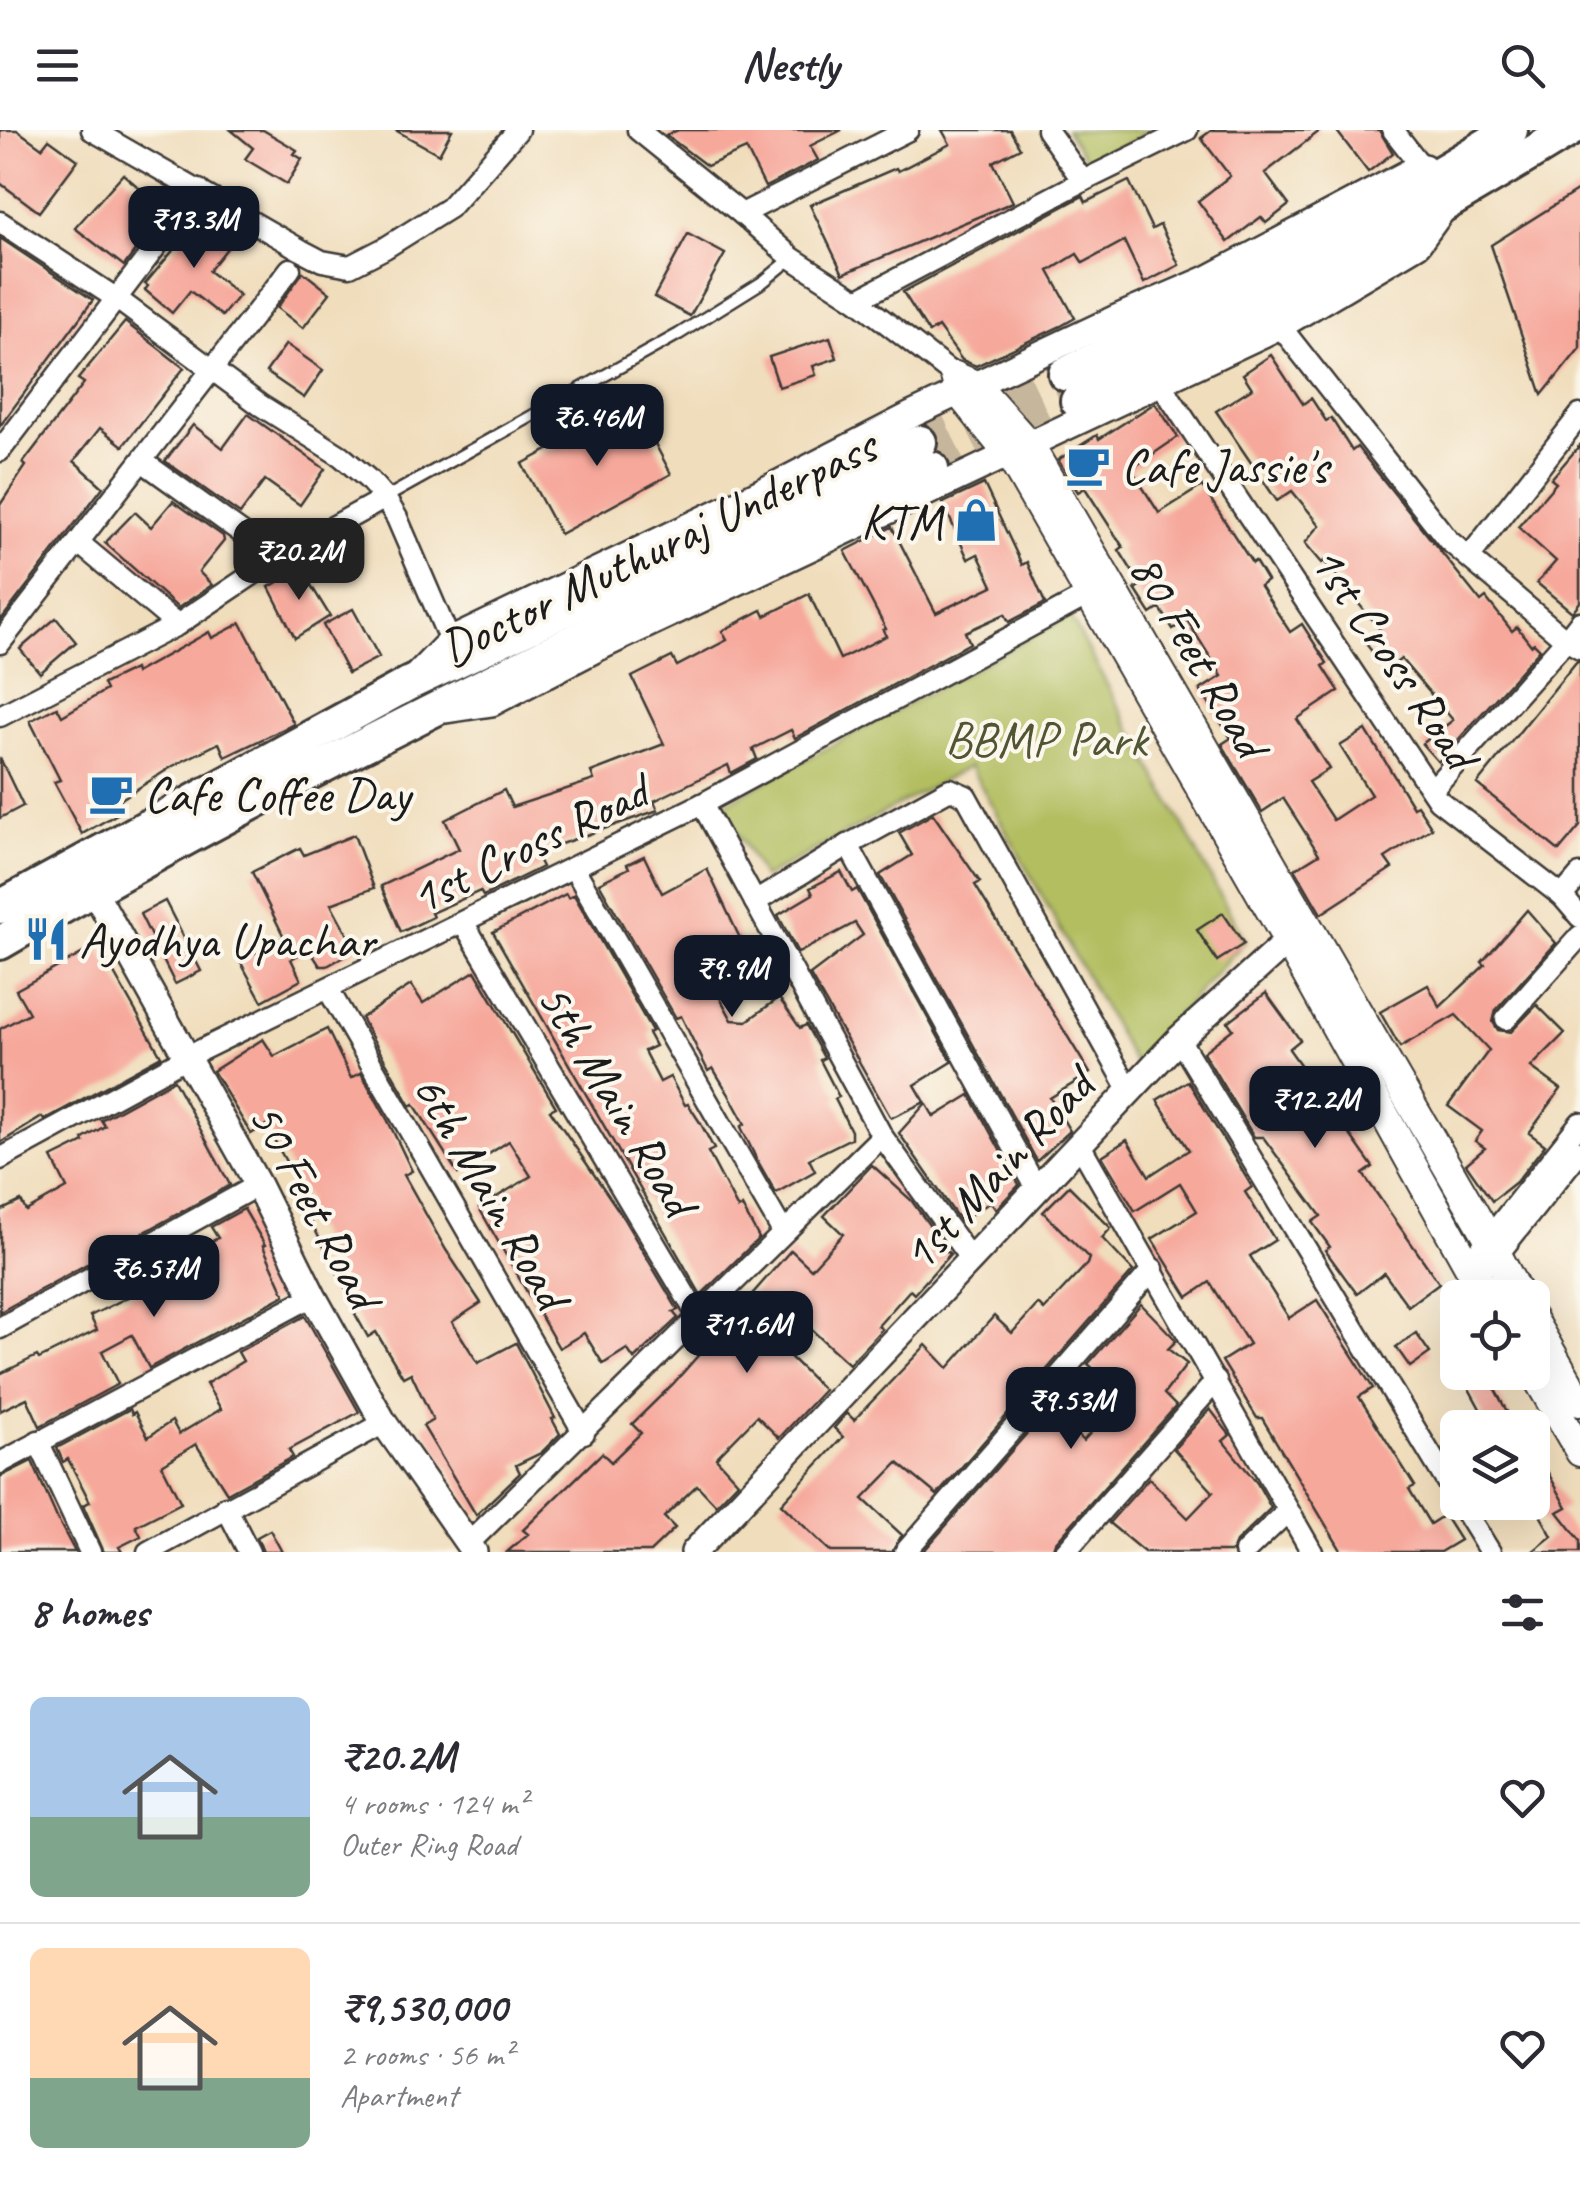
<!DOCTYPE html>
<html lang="en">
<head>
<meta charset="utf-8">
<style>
	body { margin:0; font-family:Caveat,sans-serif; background:#f7f7f7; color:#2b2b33; height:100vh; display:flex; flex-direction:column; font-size:38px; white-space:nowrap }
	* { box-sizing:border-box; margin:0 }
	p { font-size:32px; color:#7c7c81 }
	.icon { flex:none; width:55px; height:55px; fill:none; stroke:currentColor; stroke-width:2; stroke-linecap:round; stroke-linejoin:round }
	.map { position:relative; height:1422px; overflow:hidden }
	.details { display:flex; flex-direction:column; background:#fff; flex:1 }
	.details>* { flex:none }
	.tools { position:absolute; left:1440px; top:1150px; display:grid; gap:20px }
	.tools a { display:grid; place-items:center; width:110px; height:110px; border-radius:15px; background:#fff; box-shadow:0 10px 40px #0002; font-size:50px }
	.price { position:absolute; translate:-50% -85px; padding:0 22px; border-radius:20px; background:#111827; color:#fff; font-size:32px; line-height:65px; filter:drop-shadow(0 2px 5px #0008) }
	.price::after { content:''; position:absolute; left:50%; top:60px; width:30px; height:22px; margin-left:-15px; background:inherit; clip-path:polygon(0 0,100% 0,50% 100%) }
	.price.selected { background:#222; color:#fff }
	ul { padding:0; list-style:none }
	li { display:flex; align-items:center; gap:30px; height:250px; padding:0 30px }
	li+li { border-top:2px solid #e1e1e2 }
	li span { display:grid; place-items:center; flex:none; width:280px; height:200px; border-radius:15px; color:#555 }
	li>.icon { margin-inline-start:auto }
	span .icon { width:120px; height:120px; fill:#fffc; stroke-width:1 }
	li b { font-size:42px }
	h2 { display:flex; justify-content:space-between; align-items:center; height:120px; padding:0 30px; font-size:42px }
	header { display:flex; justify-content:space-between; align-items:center; height:130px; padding:0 30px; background:#fff; font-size:45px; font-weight:700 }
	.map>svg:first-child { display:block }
</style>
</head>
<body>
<header><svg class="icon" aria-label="menu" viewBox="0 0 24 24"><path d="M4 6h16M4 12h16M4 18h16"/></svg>Nestly<svg class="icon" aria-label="search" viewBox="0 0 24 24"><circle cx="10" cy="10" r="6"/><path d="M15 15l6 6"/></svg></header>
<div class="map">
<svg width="1580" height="1422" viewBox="0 0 1580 1422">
	<rect width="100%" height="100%" fill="#fbf7ec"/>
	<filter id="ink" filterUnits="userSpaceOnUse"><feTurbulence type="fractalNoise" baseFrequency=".01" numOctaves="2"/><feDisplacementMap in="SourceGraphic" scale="20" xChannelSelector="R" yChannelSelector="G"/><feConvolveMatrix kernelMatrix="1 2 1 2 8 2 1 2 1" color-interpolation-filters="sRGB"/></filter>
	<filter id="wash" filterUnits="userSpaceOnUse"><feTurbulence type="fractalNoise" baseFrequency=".0048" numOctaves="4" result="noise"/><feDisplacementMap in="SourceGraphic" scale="40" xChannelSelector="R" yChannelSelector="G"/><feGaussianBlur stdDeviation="2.25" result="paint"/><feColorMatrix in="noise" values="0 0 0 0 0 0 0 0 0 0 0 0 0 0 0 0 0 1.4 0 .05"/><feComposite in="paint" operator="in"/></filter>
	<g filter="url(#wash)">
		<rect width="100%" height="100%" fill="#f0ddbc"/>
		<!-- green -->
		<g fill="#b2be60" stroke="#676d3e" stroke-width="2.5">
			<polygon points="1066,0 1151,0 1089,35"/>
			<polygon points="1070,486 1245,811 1134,933 970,636 763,748 722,675"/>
		</g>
		<g id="blocks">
			<!-- building -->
			<g fill="#f6a89b">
				<polygon points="0,0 17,0 42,18 49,9 78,30 39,82 0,53"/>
				<polygon points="231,0 263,0 297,20 294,24 302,29 287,54 245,29 253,18"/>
				<polygon points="395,0 452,0 439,24"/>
				<polygon points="678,0 842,0 810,16 818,30 765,57 746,19 707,36 666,5"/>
				<polygon points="942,0 1010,0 1020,18 993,32 1013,72 843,144 810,75 896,38 898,41 950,14"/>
				<polygon points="1212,0 1321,0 1265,43 1289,75 1266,93 1261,87 1228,112 1198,71 1230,46 1201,8"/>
				<polygon points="1336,0 1379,0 1393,23 1368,42"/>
				<polygon points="123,44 165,80 124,136 75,98"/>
				<polygon points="1129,51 1152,99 1160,95 1179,135 1144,153 1124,111 1083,133 1077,124 1049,141 1075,188 1061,196 976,236 962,230 938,197 929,203 903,162 1083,66 1086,72"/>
				<polygon points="1580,59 1580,218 1542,265 1491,115"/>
				<polygon points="201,87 232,112 209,141 239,165 222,186 190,161 172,183 145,160 148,156 145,154"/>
				<polygon points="688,104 725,124 690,186 654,167"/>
				<polygon points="0,108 93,170 0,296"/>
				<polygon points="303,142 330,163 303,198 277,178"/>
				<polygon points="125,192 184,238 123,316 100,298 74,331 103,357 0,491 0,375 26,336 23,333 84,253 78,249"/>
				<polygon points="830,207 837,228 813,236 816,245 779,257 769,227"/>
				<polygon points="286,214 323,240 304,268 266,242"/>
				<polygon points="1271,225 1303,274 1311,268 1326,291 1331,288 1352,321 1357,317 1481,472 1486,468 1512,501 1517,497 1531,515 1534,513 1540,519 1438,632 1422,614 1453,590 1401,529 1387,540 1366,514 1381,501 1324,431 1322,433 1305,413 1320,395 1292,361 1277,371 1216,281 1252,258 1243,244"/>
				<polygon points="1155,273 1178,307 1131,339 1159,383 1202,356 1252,433 1255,431 1267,451 1260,456 1290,502 1302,494 1327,533 1323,536 1339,561 1297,589 1329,639 1308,652 1333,690 1371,665 1340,616 1366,600 1413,677 1417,675 1432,698 1385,728 1392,738 1321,784 1295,739 1319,724 1283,668 1262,682 1222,614 1231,608 1200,560 1222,546 1187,490 1173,499 1160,478 1151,484 1135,459 1141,455 1119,420 1123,417 1085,358 1078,362 1058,330 1097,305 1099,309"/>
				<polygon points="634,274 671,344 560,404 522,334"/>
				<polygon points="248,284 325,339 300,375 265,350 240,384 165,331 193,295 223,318"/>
				<polygon points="1580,315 1580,472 1572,482 1537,453 1556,431 1518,397 1556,353 1551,349"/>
				<polygon points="984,354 1022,435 1027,432 1045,473 1009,492 1005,484 965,502 970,513 795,608 791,600 753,619 757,629 731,643 728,635 654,671 658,680 535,723 542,737 483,766 480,761 431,783 433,787 401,802 381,756 459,719 445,690 504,660 512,677 594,650 591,642 664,614 632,547 672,527 677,536 727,510 722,501 762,480 765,486 809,464 840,529 886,506 883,500 886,499 845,421 892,397 936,483 993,456 978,424 968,429 943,373"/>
				<polygon points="173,371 223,406 224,411 199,442 212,455 178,478 105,413 135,382 151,397"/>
				<polygon points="301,439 330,486 295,508 269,457"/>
				<polygon points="353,479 379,527 348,543 323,495"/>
				<polygon points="56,488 76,512 40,543 20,519"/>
				<polygon points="241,493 294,594 225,627 219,613 173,636 112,675 117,684 82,704 54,652 60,650 30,591 57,577 62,586 106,560 103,554 134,539 135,543 209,502 212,508"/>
				<polygon points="1577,531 1580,532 1580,696 1559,721 1477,654"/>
				<polygon points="0,628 23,676 0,688"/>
				<polygon points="933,684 980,752 975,755 1090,943 1050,968 1070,1001 1037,1031 880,745 912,725 899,703"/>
				<polygon points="354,705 374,758 331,774 356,820 327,836 320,836 309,819 291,829 301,850 262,871 240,831 284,807 252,742 300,718 304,725"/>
				<polygon points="644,726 662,763 707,739 757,844 718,864 732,890 747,891 779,868 800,898 806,895 824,928 820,930 839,967 835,969 851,1001 851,1008 809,1029 815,1041 776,1063 756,1028 741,997 745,994 728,963 713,938 708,941 681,886 676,888 599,753 629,738 627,734"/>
				<polygon points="841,742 852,762 857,759 952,932 915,955 925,972 891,988 810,845 863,805 855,793 798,823 778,785 813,764 810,758"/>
				<polygon points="566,764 568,768 574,765 652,901 648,903 655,916 644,921 660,952 670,947 685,975 688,974 701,994 714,1019 708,1022 738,1079 742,1077 759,1108 701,1165 493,802"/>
				<polygon points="165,771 201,841 175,854 140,784"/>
				<polygon points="1527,780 1556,813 1496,880 1493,892 1498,900 1511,902 1537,875 1565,903 1531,937 1561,959 1529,1003 1545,1015 1516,1052 1492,1071 1466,1034 1485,1018 1475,1011 1482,1001 1448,976 1489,920 1456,885 1400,917 1380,882 1428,855 1440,877 1485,835 1482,832"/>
				<polygon points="1223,783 1244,814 1217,831 1197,800"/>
				<polygon points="98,815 161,926 44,990 42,987 0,1013 0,899 29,883 16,860"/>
				<polygon points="475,841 556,977 550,980 619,1081 678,1180 673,1182 678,1188 634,1229 627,1219 603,1234 584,1203 559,1218 479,1078 531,1046 509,1011 458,1044 414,974 411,976 361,888 411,855 423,873"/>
				<polygon points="1266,863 1300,910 1289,919 1373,1037 1363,1044 1439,1153 1408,1176 1384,1143 1357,1164 1325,1120 1330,1117 1312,1092 1321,1086 1263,1007 1254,1007 1203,922 1233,899 1228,892"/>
				<polygon points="327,899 351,948 361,943 388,991 412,1041 404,1045 446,1120 481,1173 452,1192 478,1233 516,1213 555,1288 552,1289 560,1304 541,1323 516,1335 520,1343 476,1385 423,1296 433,1290 411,1243 403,1247 376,1202 368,1207 354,1182 357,1180 302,1075 308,1072 266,995 251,1004 213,941 263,909 274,926"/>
				<polygon points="174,950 230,1055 0,1182 0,1081 21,1071 26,1081 67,1058 52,1028 84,1012 83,1009 105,996 101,990"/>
				<polygon points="1188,951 1252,1057 1245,1062 1275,1110 1250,1126 1289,1188 1317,1170 1373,1258 1359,1267 1415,1356 1409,1359 1430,1394 1444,1385 1460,1410 1440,1422 1342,1422 1262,1288 1257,1288 1222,1231 1249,1214 1210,1152 1188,1167 1152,1109 1197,1081 1180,1053 1135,1081 1102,1026 1127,1010 1149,1046 1189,1020 1157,970"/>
				<polygon points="970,965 1019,1055 996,1079 991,1072 960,1091 899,1003 926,973 934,987"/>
				<polygon points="872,1035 911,1070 937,1106 933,1108 950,1124 914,1164 910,1160 878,1196 882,1199 849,1234 803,1192 780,1217 824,1260 779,1308 757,1286 716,1328 738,1352 716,1375 697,1355 664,1387 675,1398 650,1422 507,1422 528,1404 523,1400 602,1323 611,1332 641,1303 632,1294 673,1254 791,1120 811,1139 843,1104 824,1086"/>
				<polygon points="1069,1056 1111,1098 1102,1108 1133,1141 937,1365 898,1333 863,1369 902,1405 892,1422 831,1422 781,1374 843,1307 834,1298 847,1283 854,1290 926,1215 948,1238 994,1186 1012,1203 1038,1174 1044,1180 1087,1134 1089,1128 1043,1082"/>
				<polygon points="244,1079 265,1115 263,1116 285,1165 149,1238 132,1205 102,1221 118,1254 40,1296 27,1268 0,1281 0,1244 37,1226 39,1229 97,1200 90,1186 146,1158 140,1146 218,1108 211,1097"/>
				<polygon points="1141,1174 1174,1208 1176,1211 1168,1219 1187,1234 1164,1264 1176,1276 1055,1413 1052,1422 923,1422 1050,1277 1083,1311 1124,1266 1088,1234"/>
				<polygon points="305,1186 359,1282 289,1320 293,1327 227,1363 196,1314 162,1335 181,1373 136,1396 141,1406 119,1417 122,1422 104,1422 83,1375 90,1372 68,1329 63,1332 57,1318 130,1279 132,1284 135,1282 148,1307 172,1291 179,1304 221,1279 206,1254 243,1231 238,1222"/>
				<polygon points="1416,1203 1430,1223 1410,1237 1396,1217"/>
				<polygon points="1486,1243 1516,1298 1466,1298 1484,1286 1466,1253"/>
				<polygon points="1210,1279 1230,1305 1223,1311 1257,1353 1271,1378 1236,1412 1232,1422 1144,1422 1109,1393 1149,1348 1188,1388 1213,1362 1174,1319"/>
				<polygon points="1532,1314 1567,1377 1558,1382 1580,1410 1580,1422 1532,1422 1552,1406 1532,1371"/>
				<polygon points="32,1331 57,1388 75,1422 0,1422 0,1347"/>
				<polygon points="270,1400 282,1422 263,1422 257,1407"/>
			</g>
		</g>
	</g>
	<g filter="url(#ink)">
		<use href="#blocks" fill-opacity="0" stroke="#3c3934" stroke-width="2.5"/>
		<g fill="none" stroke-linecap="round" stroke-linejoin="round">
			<!-- trunk-tunnel -->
			<g stroke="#c6b69c" stroke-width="32" stroke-dasharray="32 16" stroke-linecap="butt">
				<polyline points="920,312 1065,244"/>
				<polyline points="932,338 1077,271"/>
			</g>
			<!-- service casing -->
			<g stroke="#3c3934" stroke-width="15">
				<polyline id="service" points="385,368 679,204 764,151 792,128"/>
			</g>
			<!-- minor casing -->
			<g stroke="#3c3934" stroke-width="25">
				<g id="minor">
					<polyline points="92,0 301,120 322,131 350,136 385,118 449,78 518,0"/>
					<polyline points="638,0 742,84 792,128 857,170 955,246"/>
					<polyline points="1047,0 1083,51"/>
					<polyline points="1393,0 1421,36"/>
					<polyline points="742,84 908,0"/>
					<polyline points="0,92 117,169 260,275 341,326 368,349 385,368 397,388 450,511"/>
					<polyline points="857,170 1083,51 1187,0"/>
					<polyline points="1280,196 1448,410 1566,510 1580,492"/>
					<polyline points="1159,251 1438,670 1562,766 1580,787"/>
					<polyline points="0,321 199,60"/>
					<polyline points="142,331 277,428"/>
					<polyline points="79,413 177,495"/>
					<polyline points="1470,426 1580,285"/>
					<polyline points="0,513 290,139"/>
					<polyline points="0,586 177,495 277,428 385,368"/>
					<polyline points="1432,660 1566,510 1580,518"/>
					<polyline points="702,674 882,1006 972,1131"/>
					<polyline points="848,715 1038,1061"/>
					<polyline points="574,738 783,1102"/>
					<polyline points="1562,766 1580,745"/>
					<polyline points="755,772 848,715 950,659 966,666 1130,961"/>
					<polyline points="463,792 699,1188"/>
					<polyline points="328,859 584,1303"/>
					<polyline points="1506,889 1580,806"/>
					<polyline points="1179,909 1458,1370"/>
					<polyline points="1080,1015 1312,1422"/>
					<polyline points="0,1029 187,927 702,674 1090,464"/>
					<polyline points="1491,1133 1580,1021"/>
					<polyline points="1468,1135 1580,993"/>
					<polyline points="0,1198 258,1055"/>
					<polyline points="38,1311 90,1422"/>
					<polyline points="0,1333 313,1166"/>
					<polyline points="1459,1372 1490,1422"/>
					<polyline points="226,1377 249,1422"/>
					<polyline points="469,1413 882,1006"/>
					<polyline points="148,1422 384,1293"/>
					<polyline points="905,1422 1153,1139"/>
					<polyline points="1065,1422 1216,1251"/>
					<polyline points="1245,1422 1288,1381"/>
				</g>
			</g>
			<!-- tertiary casing -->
			<g stroke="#3c3934" stroke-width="30">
				<g id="tertiary">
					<polyline points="418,544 450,511 773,356 909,286 1114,189 1207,149 1421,36 1424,37"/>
					<polyline points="446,580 492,573 598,518 1280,196 1418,114 1444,78"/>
					<polyline points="93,759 258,1055 313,1166 384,1293 474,1422"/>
					<polyline points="694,1422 1179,909 1301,799"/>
				</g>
			</g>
			<!-- secondary casing -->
			<g stroke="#3c3934" stroke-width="32">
				<g id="secondary">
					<polyline points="955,246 976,255 1030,316 1488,1107 1520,1168"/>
					<polyline points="955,246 959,263 1010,326 1289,813 1468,1135 1492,1168"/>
					<polyline points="1532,1189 1580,1272"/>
					<polyline points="1532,1239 1580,1322"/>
				</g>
			</g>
			<!-- trunk casing -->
			<g stroke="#3c3934" stroke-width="38">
				<g id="trunk">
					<path d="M1065 244C1217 169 1366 89 1511 0"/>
					<path d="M1077 271C1246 188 1410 98 1570 0"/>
					<polyline points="0,777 408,554 920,312"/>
					<path d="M0 813C301 637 618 489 932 338"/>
				</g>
			</g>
			<!-- service -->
			<use href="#service" stroke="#fff" stroke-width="10"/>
			<!-- minor -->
			<use href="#minor" stroke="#fff" stroke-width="20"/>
			<!-- tertiary -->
			<use href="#tertiary" stroke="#fff" stroke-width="25"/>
			<!-- secondary -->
			<use href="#secondary" stroke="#fff" stroke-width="28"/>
			<!-- trunk -->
			<use href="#trunk" stroke="#fff" stroke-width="32"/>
		</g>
	</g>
	<!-- icons -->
	<defs>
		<g id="cafe-bare" transform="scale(3.45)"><path d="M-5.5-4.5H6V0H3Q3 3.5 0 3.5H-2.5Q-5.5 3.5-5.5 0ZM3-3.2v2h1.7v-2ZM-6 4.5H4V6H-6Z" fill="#1f6fb2" stroke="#fbf7ec" stroke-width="2.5" paint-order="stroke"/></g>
		<g id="shop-bare" transform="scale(3.45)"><path d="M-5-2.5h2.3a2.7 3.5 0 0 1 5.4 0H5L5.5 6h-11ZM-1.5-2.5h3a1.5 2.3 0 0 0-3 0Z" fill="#1f6fb2" stroke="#fbf7ec" stroke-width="2.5" paint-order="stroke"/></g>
		<g id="restaurant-bare" transform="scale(3.45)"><path d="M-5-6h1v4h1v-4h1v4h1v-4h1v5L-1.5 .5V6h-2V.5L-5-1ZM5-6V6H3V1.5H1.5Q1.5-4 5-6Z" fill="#1f6fb2" stroke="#fbf7ec" stroke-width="2.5" paint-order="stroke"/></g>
	</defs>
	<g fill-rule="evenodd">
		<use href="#cafe-bare" x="1088" y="335"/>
		<use href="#shop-bare" x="976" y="390"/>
		<use href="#cafe-bare" x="111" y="663"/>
		<use href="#restaurant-bare" x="46" y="809"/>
	</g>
	<g text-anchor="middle" stroke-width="8" stroke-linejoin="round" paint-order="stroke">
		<!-- poi labels -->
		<g font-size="50" fill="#1c1c1c" stroke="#fbf7ec" text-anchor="start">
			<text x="1121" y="353">Cafe Jassie's</text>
			<text x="943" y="408" text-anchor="end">KTM</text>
			<text x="144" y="681">Cafe Coffee Day</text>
			<text x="79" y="827">Ayodhya Upachar</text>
		</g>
		<!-- street labels -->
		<g font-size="50" fill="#1c1c1c" stroke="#fbf7ec">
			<text transform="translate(657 416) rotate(-26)" y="18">Doctor Muthuraj Underpass</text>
			<text transform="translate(1200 524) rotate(60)" y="18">80 Feet Road</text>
			<text transform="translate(1395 526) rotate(56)" y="18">1st Cross Road</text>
			<text transform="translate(528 713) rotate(-26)" y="18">1st Cross Road</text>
			<text transform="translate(618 968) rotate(59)" y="18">5th Main Road</text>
			<text transform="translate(996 1039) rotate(-47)" y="18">1st Main Road</text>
			<text transform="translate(492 1060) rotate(60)" y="18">6th Main Road</text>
			<text transform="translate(316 1074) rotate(62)" y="18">50 Feet Road</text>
		</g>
		<!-- park labels -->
		<g font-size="50" fill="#505534" stroke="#fbf7ec">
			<text x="1046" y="626">BBMP Park</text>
		</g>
	</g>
</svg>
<div class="tools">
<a><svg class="icon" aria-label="locate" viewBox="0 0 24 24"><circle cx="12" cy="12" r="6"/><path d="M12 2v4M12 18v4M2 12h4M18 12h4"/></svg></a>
<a><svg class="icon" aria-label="layers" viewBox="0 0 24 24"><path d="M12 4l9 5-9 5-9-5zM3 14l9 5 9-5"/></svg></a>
</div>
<b class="price" style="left:194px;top:141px">₹13.3M</b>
<b class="price" style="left:597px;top:339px">₹6.46M</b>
<b class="price selected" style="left:299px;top:473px">₹20.2M</b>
<b class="price" style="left:732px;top:890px">₹9.9M</b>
<b class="price" style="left:1315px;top:1021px">₹12.2M</b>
<b class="price" style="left:154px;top:1190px">₹6.57M</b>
<b class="price" style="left:747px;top:1246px">₹11.6M</b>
<b class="price" style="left:1071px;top:1322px">₹9.53M</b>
</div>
<section class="details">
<h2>8 homes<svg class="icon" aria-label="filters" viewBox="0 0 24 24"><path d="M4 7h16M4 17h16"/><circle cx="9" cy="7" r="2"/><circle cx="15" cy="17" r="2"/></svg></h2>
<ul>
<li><span style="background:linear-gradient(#a9c7e8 60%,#7fa58c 0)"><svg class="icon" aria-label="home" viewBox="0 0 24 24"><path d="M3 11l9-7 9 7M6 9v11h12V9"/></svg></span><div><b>₹20.2M</b><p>4 rooms · 124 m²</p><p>Outer Ring Road</p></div><svg class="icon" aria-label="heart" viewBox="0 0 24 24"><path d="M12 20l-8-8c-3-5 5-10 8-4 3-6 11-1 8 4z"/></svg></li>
<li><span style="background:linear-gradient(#ffd9b3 65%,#7fa58c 0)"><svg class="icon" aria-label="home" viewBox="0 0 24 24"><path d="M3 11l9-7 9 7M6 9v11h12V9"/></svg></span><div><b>₹9,530,000</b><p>2 rooms · 56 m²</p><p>Apartment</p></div><svg class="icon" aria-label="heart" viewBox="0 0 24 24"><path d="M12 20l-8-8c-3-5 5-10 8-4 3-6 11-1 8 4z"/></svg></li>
</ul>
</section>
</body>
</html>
